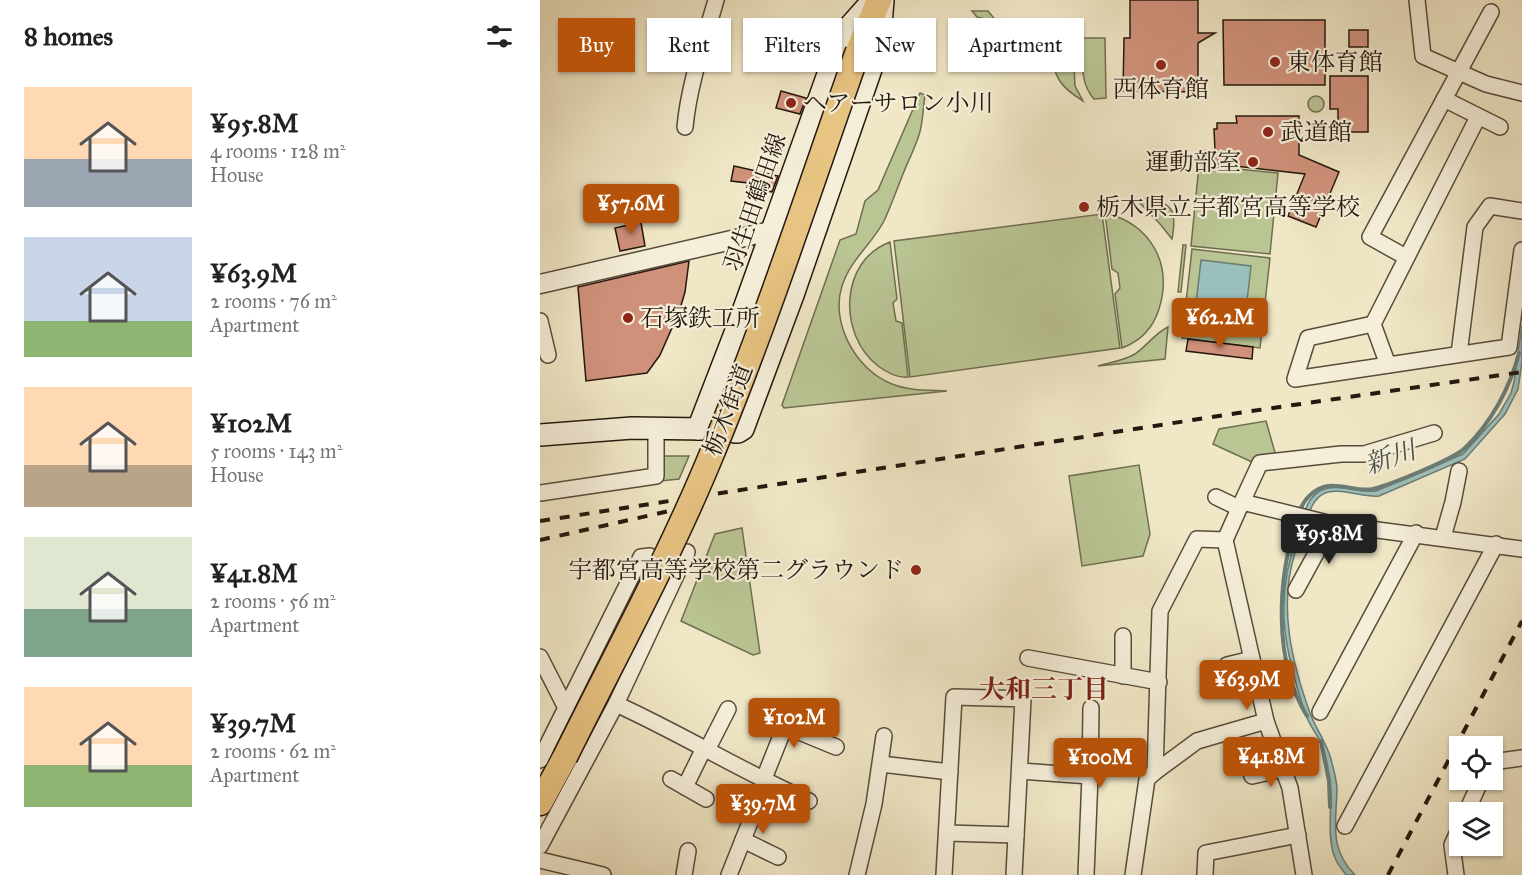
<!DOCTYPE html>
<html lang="en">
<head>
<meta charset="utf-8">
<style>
	body { margin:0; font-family:"IM FELL Great Primer","Noto Serif JP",serif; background:#f2f2f2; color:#222; height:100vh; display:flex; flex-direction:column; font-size:22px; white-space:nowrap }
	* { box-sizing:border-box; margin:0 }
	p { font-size:20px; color:#767676 }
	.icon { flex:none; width:33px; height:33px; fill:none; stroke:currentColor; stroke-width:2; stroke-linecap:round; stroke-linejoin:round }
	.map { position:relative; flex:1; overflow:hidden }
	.panel { display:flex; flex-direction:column; background:#fff; width:540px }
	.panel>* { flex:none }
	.banner { position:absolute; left:18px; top:18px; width:570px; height:54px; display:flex; gap:12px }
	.fabs { position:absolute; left:909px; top:736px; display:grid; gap:12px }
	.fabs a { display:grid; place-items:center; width:54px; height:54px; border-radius:0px; background:#fff; box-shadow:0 2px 4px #0004; font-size:30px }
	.price { position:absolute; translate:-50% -51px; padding:0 14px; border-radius:6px; background:#b45309; color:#fff; font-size:20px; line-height:39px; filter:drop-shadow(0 2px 3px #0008) }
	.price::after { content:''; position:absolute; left:50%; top:36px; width:18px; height:14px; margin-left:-9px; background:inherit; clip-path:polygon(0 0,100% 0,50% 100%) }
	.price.selected { background:#222; color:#fff }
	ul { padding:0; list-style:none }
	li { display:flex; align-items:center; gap:18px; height:150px; padding:0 24px }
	li span { display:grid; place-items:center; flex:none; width:168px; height:120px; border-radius:0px; color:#555 }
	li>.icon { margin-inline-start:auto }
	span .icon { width:72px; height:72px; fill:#fffc; stroke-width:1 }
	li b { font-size:26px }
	h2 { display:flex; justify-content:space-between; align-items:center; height:72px; padding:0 24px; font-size:26px }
	.pill { padding:0 21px; border-radius:0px; background:#fff; box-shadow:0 2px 4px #0004; font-size:21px; line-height:54px }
	.pill.selected { background:#b45309; color:#fff }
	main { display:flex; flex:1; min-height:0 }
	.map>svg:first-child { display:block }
</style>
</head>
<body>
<main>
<section class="panel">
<h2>8 homes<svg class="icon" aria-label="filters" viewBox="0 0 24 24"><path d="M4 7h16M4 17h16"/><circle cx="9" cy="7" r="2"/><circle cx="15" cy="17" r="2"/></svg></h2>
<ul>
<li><span style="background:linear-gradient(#ffd9b3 60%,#9aa5b1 0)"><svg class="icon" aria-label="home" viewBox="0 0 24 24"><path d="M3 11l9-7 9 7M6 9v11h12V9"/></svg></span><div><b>¥95.8M</b><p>4 rooms · 128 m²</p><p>House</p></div></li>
<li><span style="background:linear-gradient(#c9d6e8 70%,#8fb573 0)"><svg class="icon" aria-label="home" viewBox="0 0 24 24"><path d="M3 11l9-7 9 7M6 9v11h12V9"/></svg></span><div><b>¥63.9M</b><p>2 rooms · 76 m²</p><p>Apartment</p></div></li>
<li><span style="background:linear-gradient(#ffd9b3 65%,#b9a48a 0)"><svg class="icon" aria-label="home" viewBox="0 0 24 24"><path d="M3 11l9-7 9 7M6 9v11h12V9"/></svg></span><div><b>¥102M</b><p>5 rooms · 143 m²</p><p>House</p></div></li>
<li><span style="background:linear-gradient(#dfe7d0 60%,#7fa58c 0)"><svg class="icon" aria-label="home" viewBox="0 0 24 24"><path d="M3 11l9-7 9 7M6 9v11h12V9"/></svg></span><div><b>¥41.8M</b><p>2 rooms · 56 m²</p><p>Apartment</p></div></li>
<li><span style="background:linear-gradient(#ffd9b3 65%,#8fb573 0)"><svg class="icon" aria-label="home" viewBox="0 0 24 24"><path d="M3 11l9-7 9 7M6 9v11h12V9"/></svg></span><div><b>¥39.7M</b><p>2 rooms · 62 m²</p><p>Apartment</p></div></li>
</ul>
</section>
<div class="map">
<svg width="982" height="875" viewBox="0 0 982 875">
	<rect width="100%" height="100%" fill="#f0e7c6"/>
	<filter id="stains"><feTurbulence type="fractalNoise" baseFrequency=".00333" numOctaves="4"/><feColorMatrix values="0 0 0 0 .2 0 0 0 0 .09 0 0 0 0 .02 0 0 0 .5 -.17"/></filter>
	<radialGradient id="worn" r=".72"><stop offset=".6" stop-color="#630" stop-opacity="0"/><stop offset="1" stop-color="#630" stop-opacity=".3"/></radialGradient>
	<!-- green -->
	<g fill="#bac594" stroke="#6f6e50" stroke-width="1.5">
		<polygon points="432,11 448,11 457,22 437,17"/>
		<path d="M542 38H565L566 98 554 99C539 82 543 60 542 38Z"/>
		<path d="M496 39H529L533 43 535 86 543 101C519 86 514 77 511 50L495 45Z"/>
		<path d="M380 93 385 95C383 108 383 123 379 135 375 148 368 161 363 174 357 189 351 206 344 221 332 244 310 260 302 286 290 323 316 370 352 384 369 391 389 390 407 391L244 408 242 405 300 240 316 234 325 201 338 190Z"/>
		<circle cx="776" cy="104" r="8"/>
		<polygon points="659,165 738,173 730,254 651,246"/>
		<path d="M606 198C634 203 637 212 632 239L620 224 598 201Z"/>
		<path d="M565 213C611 224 633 264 619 309 613 328 601 341 582 348L575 294 580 288 578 273 572 269Z"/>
		<polygon points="562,214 580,348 370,377 354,241"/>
		<path d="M350 242 357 299 353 303 356 321 362 323 368 377C358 378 346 372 338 366 298 335 299 261 350 242Z"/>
		<polygon points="643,245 646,245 641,292 638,292"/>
		<polygon points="652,249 730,258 720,348 642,338"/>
		<path d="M628 327 625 359 558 366C571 362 583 361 595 354 607 346 615 333 628 327Z"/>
		<polygon points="726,421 736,456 714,463 673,444 679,429"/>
		<polygon points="121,456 149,456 139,479 121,481"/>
		<polygon points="599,465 610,534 603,556 542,566 529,476"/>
		<polygon points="202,528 220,653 213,655 141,621 175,534"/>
	</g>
	<!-- water -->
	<g fill="#9bbfba" stroke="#6b7c75" stroke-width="1.5">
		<polygon points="661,260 711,266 703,336 653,330"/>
		<path d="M982 325V362L978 389 965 414 925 459 839 496C824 498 798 487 785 493 769 500 768 521 762 536 760 542 757 547 755 553 738 606 752 663 770 713 776 729 786 742 791 759 793 768 797 780 797 790 796 823 789 849 815 875H806C803 870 798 865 796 860 787 843 791 811 791 792 790 778 788 765 784 751 781 738 770 728 766 715 743 648 734 600 758 532 763 517 766 497 782 490 799 483 819 493 836 491L923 454 959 414 971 393 974 382Z"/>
	</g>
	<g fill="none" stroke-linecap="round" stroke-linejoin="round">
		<!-- stream -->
		<g stroke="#6b7c75" stroke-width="4">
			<path d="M759 513C763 500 774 488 788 486 802 484 819 492 833 489 850 485 914 459 925 448 951 423 970 388 979 353"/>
			<path d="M757 520C737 579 733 661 767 716"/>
			<polyline points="781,741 789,781 790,807"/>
		</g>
	</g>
	<!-- building -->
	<g fill="#d0917b" stroke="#24170d" stroke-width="1.5">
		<polygon points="590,0 658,0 658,33 675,33 658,43 658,92 583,91 584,38 590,38"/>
		<polygon points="683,20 785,20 785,85 684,85"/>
		<rect x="809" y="30" width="19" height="17"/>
		<polygon points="790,76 828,76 828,132 798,132 798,109 790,109"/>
		<polygon points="241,91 266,98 260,114 236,108"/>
		<polygon points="696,116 759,116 759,155 799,172 776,227 748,216 765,174 661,162 662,150 675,151 674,129 677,129 677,123 697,123"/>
		<polygon points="194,166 238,176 232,192 207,188 208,183 191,181"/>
		<polygon points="100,217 105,246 80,251 75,228 88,225 87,220"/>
		<polygon points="149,261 145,292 139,312 120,355 107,373 46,381 38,287"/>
		<polygon points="648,339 713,347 712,359 646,351"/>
	</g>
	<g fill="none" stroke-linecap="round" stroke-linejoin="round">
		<!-- minor casing -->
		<g stroke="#574b3b" stroke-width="18">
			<g id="minor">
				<polyline points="877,0 883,56 946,84 982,93"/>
				<polyline points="904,99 960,127"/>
				<polyline points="938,117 833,324 768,338 755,379 969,347 982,250"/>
				<path d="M145 127C149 84 164 42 176 0"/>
				<polyline points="866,257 830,237 951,12"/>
				<polyline points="0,321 8,355"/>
				<polyline points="833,324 848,365"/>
				<polyline points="919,354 935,227 950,206 982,211"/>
				<polyline points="0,493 116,476 116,428"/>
				<polyline points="676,497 699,508"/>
				<polyline points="702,502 720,463 801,454 824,454 894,433"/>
				<polyline points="903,537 913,502 919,471"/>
				<polyline points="685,540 726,721 750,788 764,875"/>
				<polyline points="756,590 792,524"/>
				<polyline points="583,636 583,676"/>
				<polyline points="0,657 26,708"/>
				<polyline points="488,658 619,682"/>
				<polyline points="687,665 712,659"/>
				<path d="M76 704C142 734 203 772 269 801"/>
				<polyline points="780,712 876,533"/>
				<polyline points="167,750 188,709"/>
				<polyline points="0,760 101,557 110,556"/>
				<polyline points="952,762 982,758"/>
				<polyline points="341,764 410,772"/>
				<polyline points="480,771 550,776 551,708"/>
				<polyline points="615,772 657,741 726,721"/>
				<polyline points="712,776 743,769"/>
				<polyline points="131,779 166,799"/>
				<polyline points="223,781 245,726 296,747"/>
				<polyline points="145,787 164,748"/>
				<polyline points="926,813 941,780"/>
				<polyline points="805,826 956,544"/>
				<polyline points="407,833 476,835"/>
				<polyline points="203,840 238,857"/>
				<polyline points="0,846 76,704 147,552 141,553"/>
				<polyline points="0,860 63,875"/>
				<polyline points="144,875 148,851"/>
				<polyline points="189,875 226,782"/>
				<polyline points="317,875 334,804 344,736"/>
				<polyline points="404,875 414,697 483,699 474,875"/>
				<polyline points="546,875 550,776"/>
				<polyline points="593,875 607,779 615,772 620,611 657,539 685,540 702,502 792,524 982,549"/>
				<polyline points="665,875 666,853 758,835"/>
				<polyline points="916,875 912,845 920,827"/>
			</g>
		</g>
		<!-- tertiary casing -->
		<g stroke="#574b3b" stroke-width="21">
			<polyline id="tertiary" points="0,284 231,231"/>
		</g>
		<!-- secondary casing -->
		<g stroke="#24170d" stroke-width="24">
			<g id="secondary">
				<polyline points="158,429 197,328 302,35 333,0"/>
				<polyline points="195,432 198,432 203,429 253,295 339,46 343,1"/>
				<polyline points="0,435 92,428 165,429"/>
			</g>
		</g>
		<!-- primary casing -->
		<g stroke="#24170d" stroke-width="27">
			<g id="primary">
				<polyline points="318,51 339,0"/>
				<polyline points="0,803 25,757"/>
			</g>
		</g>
		<!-- minor -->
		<use href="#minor" stroke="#f5efda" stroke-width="15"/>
		<!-- tertiary -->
		<use href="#tertiary" stroke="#f5efda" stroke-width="18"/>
		<!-- secondary -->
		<use href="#secondary" stroke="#f5efda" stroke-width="21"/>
		<!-- primary -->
		<use href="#primary" stroke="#e8c483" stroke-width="24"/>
		<!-- rail -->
		<g stroke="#24170d" stroke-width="4" stroke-dasharray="10 10" stroke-linecap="butt">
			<polyline points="0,521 698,413 982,372"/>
			<polyline points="0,540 156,505"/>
			<polyline points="848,875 982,621"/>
		</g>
		<!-- primary-bridge casing -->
		<g stroke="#24170d" stroke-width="27" stroke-linecap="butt">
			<path id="primary-bridge" d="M25 757C75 656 130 556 173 451 227 320 271 184 318 51"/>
		</g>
		<!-- primary-bridge -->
		<use href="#primary-bridge" stroke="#e8c483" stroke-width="24"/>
	</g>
	<!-- markers -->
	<g fill="#8f2418" stroke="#f5efda" stroke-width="2">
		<circle cx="735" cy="62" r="6"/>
		<circle cx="621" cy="65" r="6"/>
		<circle cx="251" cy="103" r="6"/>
		<circle cx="728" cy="132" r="6"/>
		<circle cx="713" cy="162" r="6"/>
		<circle cx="544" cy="207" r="6"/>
		<circle cx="88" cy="318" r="6"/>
		<circle cx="376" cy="570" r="6"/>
	</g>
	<g text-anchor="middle" stroke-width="4.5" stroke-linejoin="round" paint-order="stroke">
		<!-- poi labels -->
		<g font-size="24" fill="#24170d" stroke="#f5efda" text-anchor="start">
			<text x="747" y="70">東体育館</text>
			<text x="621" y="97" text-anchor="middle">西体育館</text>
			<text x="263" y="111">ヘアーサロン小川</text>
			<text x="740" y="140">武道館</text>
			<text x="701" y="170" text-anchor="end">運動部室</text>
			<text x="556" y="215">栃木県立宇都宮高等学校</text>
			<text x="100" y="326">石塚鉄工所</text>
			<text x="364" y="578" text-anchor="end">宇都宮高等学校第二グラウンド</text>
		</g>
		<!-- street labels -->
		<g font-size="24" fill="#24170d" stroke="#f5efda">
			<text transform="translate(215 202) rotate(-71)" y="8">羽生田鶴田線</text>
			<text transform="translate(188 410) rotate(-69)" y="8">栃木街道</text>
		</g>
		<!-- water labels -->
		<g font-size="26" font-style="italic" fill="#4e524a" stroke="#f5efda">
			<text transform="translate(850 457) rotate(-19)" y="9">新川</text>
		</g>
		<!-- neighbourhood labels -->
		<g font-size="26" font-weight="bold" fill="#7a1f14" stroke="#f5efda">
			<text x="504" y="698">大和三丁目</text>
		</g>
	</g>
	<rect width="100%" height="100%" filter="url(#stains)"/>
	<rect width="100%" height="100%" fill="url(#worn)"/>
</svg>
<div class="fabs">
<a><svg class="icon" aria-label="locate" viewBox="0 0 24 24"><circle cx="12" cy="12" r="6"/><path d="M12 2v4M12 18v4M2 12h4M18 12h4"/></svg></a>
<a><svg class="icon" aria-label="layers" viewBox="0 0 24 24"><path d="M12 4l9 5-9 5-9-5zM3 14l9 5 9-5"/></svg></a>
</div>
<b class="price" style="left:91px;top:235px">¥57.6M</b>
<b class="price" style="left:680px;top:349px">¥62.2M</b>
<b class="price selected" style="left:789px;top:565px">¥95.8M</b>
<b class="price" style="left:707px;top:711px">¥63.9M</b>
<b class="price" style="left:254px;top:749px">¥102M</b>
<b class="price" style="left:731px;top:788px">¥41.8M</b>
<b class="price" style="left:560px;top:789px">¥100M</b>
<b class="price" style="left:223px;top:835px">¥39.7M</b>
<div class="banner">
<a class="pill selected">Buy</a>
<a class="pill">Rent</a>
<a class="pill">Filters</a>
<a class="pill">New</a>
<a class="pill">Apartment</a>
</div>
</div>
</main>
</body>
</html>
